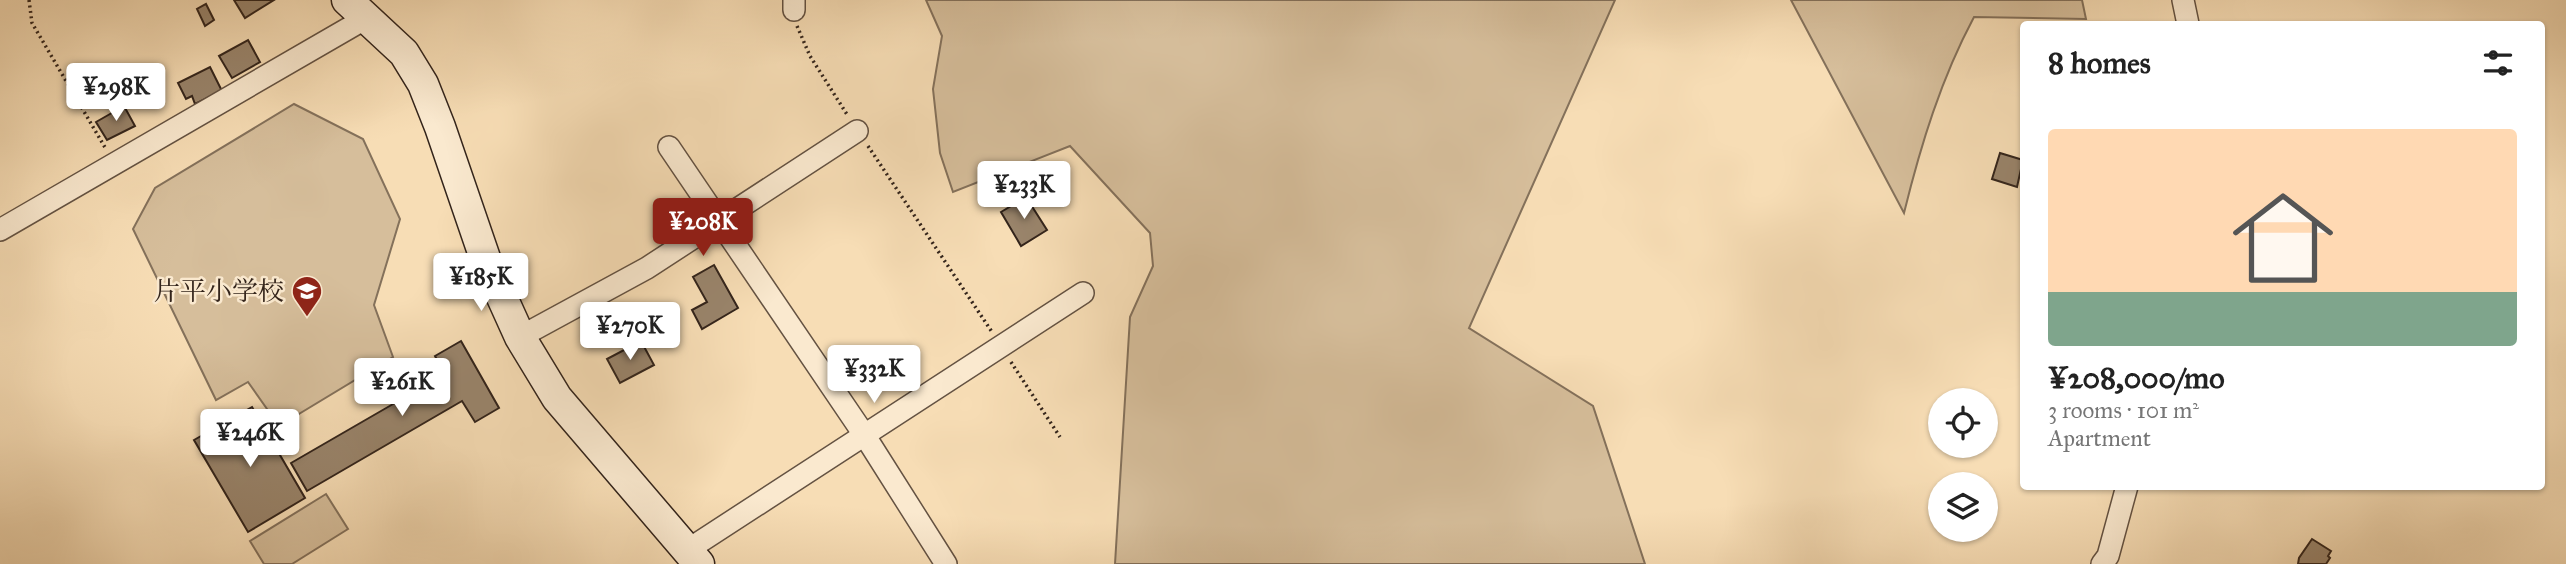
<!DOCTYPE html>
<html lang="en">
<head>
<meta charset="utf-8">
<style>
	body { margin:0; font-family:"IM FELL Great Primer","Noto Serif JP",serif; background:#f2f2f2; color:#222; height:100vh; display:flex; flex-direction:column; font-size:26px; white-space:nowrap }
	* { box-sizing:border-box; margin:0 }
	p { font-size:23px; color:#767676 }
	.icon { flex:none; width:38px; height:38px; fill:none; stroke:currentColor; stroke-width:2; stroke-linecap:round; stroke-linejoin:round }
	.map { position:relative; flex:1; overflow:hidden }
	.details { position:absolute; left:2020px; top:21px; width:525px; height:469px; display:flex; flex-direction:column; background:#fff; border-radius:7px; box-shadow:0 2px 5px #0004 }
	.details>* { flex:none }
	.buttons { position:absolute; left:1928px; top:388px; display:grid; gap:14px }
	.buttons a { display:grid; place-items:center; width:70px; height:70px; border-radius:50%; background:#fff; box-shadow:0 2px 5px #0004; font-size:35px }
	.price { position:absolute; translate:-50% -60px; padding:0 16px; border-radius:7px; background:#fff; color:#222; font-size:23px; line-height:46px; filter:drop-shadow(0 2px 4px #0008) }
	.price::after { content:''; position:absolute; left:50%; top:42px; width:21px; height:16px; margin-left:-10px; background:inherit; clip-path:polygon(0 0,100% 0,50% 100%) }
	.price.current { background:#8f2418; color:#fff }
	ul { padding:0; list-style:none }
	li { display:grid; align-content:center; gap:14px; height:371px; padding:0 28px }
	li+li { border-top:2px solid #e0e0e0 }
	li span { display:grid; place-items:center; height:217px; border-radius:7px; color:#555 }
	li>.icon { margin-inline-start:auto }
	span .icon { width:126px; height:126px; fill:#fffc; stroke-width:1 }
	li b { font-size:30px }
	h2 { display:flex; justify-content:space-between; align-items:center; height:84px; padding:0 28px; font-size:30px }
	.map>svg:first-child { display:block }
</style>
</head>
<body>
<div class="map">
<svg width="2566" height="564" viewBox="0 0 2566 564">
	<rect width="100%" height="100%" fill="#f7ddb5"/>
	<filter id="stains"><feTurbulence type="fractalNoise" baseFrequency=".00286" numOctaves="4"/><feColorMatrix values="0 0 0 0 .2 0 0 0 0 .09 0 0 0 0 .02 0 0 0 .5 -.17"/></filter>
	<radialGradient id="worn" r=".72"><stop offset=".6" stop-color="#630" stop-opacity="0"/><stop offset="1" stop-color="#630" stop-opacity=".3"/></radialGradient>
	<!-- green -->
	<g fill="#d6be9b" stroke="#84715b" stroke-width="2">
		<polygon points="926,0 1615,0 1469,328 1593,406 1645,564 1115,564 1130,317 1153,266 1150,233 1070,146 953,192 940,153 933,89 942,36"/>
		<path d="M1791 0H2082L2086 19 1974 17C1941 79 1921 144 1904 213Z"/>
		<polygon points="294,104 363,139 400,219 374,305 393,357 279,426 248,382 216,400 133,229 155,188"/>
		<polygon points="326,494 348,529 292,564 264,564 250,541"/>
	</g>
	<!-- building -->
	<g fill="#99846b" stroke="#33241b" stroke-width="2">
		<polygon points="234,0 274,0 245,18"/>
		<polygon points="206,4 214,20 205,26 197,9"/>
		<polygon points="248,40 260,62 232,78 219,56"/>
		<polygon points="210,67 222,91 195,104 192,96 186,99 178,83"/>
		<polygon points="113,85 117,91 102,99 99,93"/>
		<polygon points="124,106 135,126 107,140 96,122"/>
		<polygon points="2000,153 2023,160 2017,187 1992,179"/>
		<polygon points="1026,197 1047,230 1021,246 1001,212"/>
		<polygon points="714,265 738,308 702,329 692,310 707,302 693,277"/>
		<polygon points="461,341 499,408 475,422 462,401 307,491 291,463 445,374 435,356"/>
		<polygon points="641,341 654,365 620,383 607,359"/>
		<polygon points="252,407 305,498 248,532 194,440"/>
		<polygon points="2312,539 2331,551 2328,556 2330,558 2326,564 2298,564 2299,558"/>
	</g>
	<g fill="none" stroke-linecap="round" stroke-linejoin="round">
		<!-- street casing -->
		<g stroke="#645242" stroke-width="24">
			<g id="street">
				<polyline points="794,0 794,10"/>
				<polyline points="2183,0 2188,24"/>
				<polyline points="669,147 865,436 946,564"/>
				<polyline points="0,230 368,17"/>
				<polyline points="520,337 647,268 857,131"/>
				<polyline points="686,551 1083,293"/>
				<polyline points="2102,564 2108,556 2127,486"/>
			</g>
		</g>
		<!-- secondary casing -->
		<g stroke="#33241b" stroke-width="33">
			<polyline id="secondary" points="347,0 404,53 423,84 440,127 487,264 520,337 557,398 699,564"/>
		</g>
		<!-- path -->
		<g stroke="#33241b" stroke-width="3.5" stroke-dasharray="2 3.5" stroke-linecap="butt">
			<polyline points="29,0 32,23 106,149"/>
			<polyline points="797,26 810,56 848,116"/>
			<polyline points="868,146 992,332"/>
			<polyline points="1011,362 1060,437"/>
		</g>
		<!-- street -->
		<use href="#street" stroke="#fae9cf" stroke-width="21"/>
		<!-- secondary -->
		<use href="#secondary" stroke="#fae9cf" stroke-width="30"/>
	</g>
	<!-- icons -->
	<defs>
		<g id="school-pin" transform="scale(1.575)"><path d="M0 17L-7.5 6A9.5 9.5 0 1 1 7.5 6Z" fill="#8f2418" stroke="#fae9cf"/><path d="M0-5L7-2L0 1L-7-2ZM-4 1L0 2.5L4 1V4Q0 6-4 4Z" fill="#fff"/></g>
	</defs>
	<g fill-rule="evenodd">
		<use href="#school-pin" x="307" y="291"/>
	</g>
	<g text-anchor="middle" stroke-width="5" stroke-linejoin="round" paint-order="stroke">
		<!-- poi labels -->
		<g font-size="26" fill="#33241b" stroke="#fae9cf" text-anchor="end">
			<text x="284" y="300">片平小学校</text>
		</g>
	</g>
	<rect width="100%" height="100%" filter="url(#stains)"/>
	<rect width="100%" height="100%" fill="url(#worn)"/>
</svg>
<div class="buttons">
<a><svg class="icon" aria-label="locate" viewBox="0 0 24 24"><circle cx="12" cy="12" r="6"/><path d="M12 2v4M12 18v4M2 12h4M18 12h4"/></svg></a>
<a><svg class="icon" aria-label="layers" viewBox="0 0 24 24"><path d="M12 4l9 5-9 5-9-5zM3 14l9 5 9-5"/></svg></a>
</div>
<b class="price" style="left:116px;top:123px">¥298K</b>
<b class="price" style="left:1024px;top:221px">¥233K</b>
<b class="price current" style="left:703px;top:258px">¥208K</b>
<b class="price" style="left:481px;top:313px">¥185K</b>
<b class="price" style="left:630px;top:362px">¥270K</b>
<b class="price" style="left:874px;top:405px">¥332K</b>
<b class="price" style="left:402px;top:418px">¥261K</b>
<b class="price" style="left:250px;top:469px">¥246K</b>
<section class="details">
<h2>8 homes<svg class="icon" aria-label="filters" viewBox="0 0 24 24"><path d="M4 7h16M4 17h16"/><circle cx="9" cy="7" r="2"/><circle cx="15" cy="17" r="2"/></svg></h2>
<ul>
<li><span style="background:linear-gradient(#ffd9b3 75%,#7fa58c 0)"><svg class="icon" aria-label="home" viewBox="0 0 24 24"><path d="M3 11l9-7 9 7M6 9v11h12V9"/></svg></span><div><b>¥208,000/mo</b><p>3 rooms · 101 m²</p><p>Apartment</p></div></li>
</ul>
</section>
</div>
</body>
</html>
